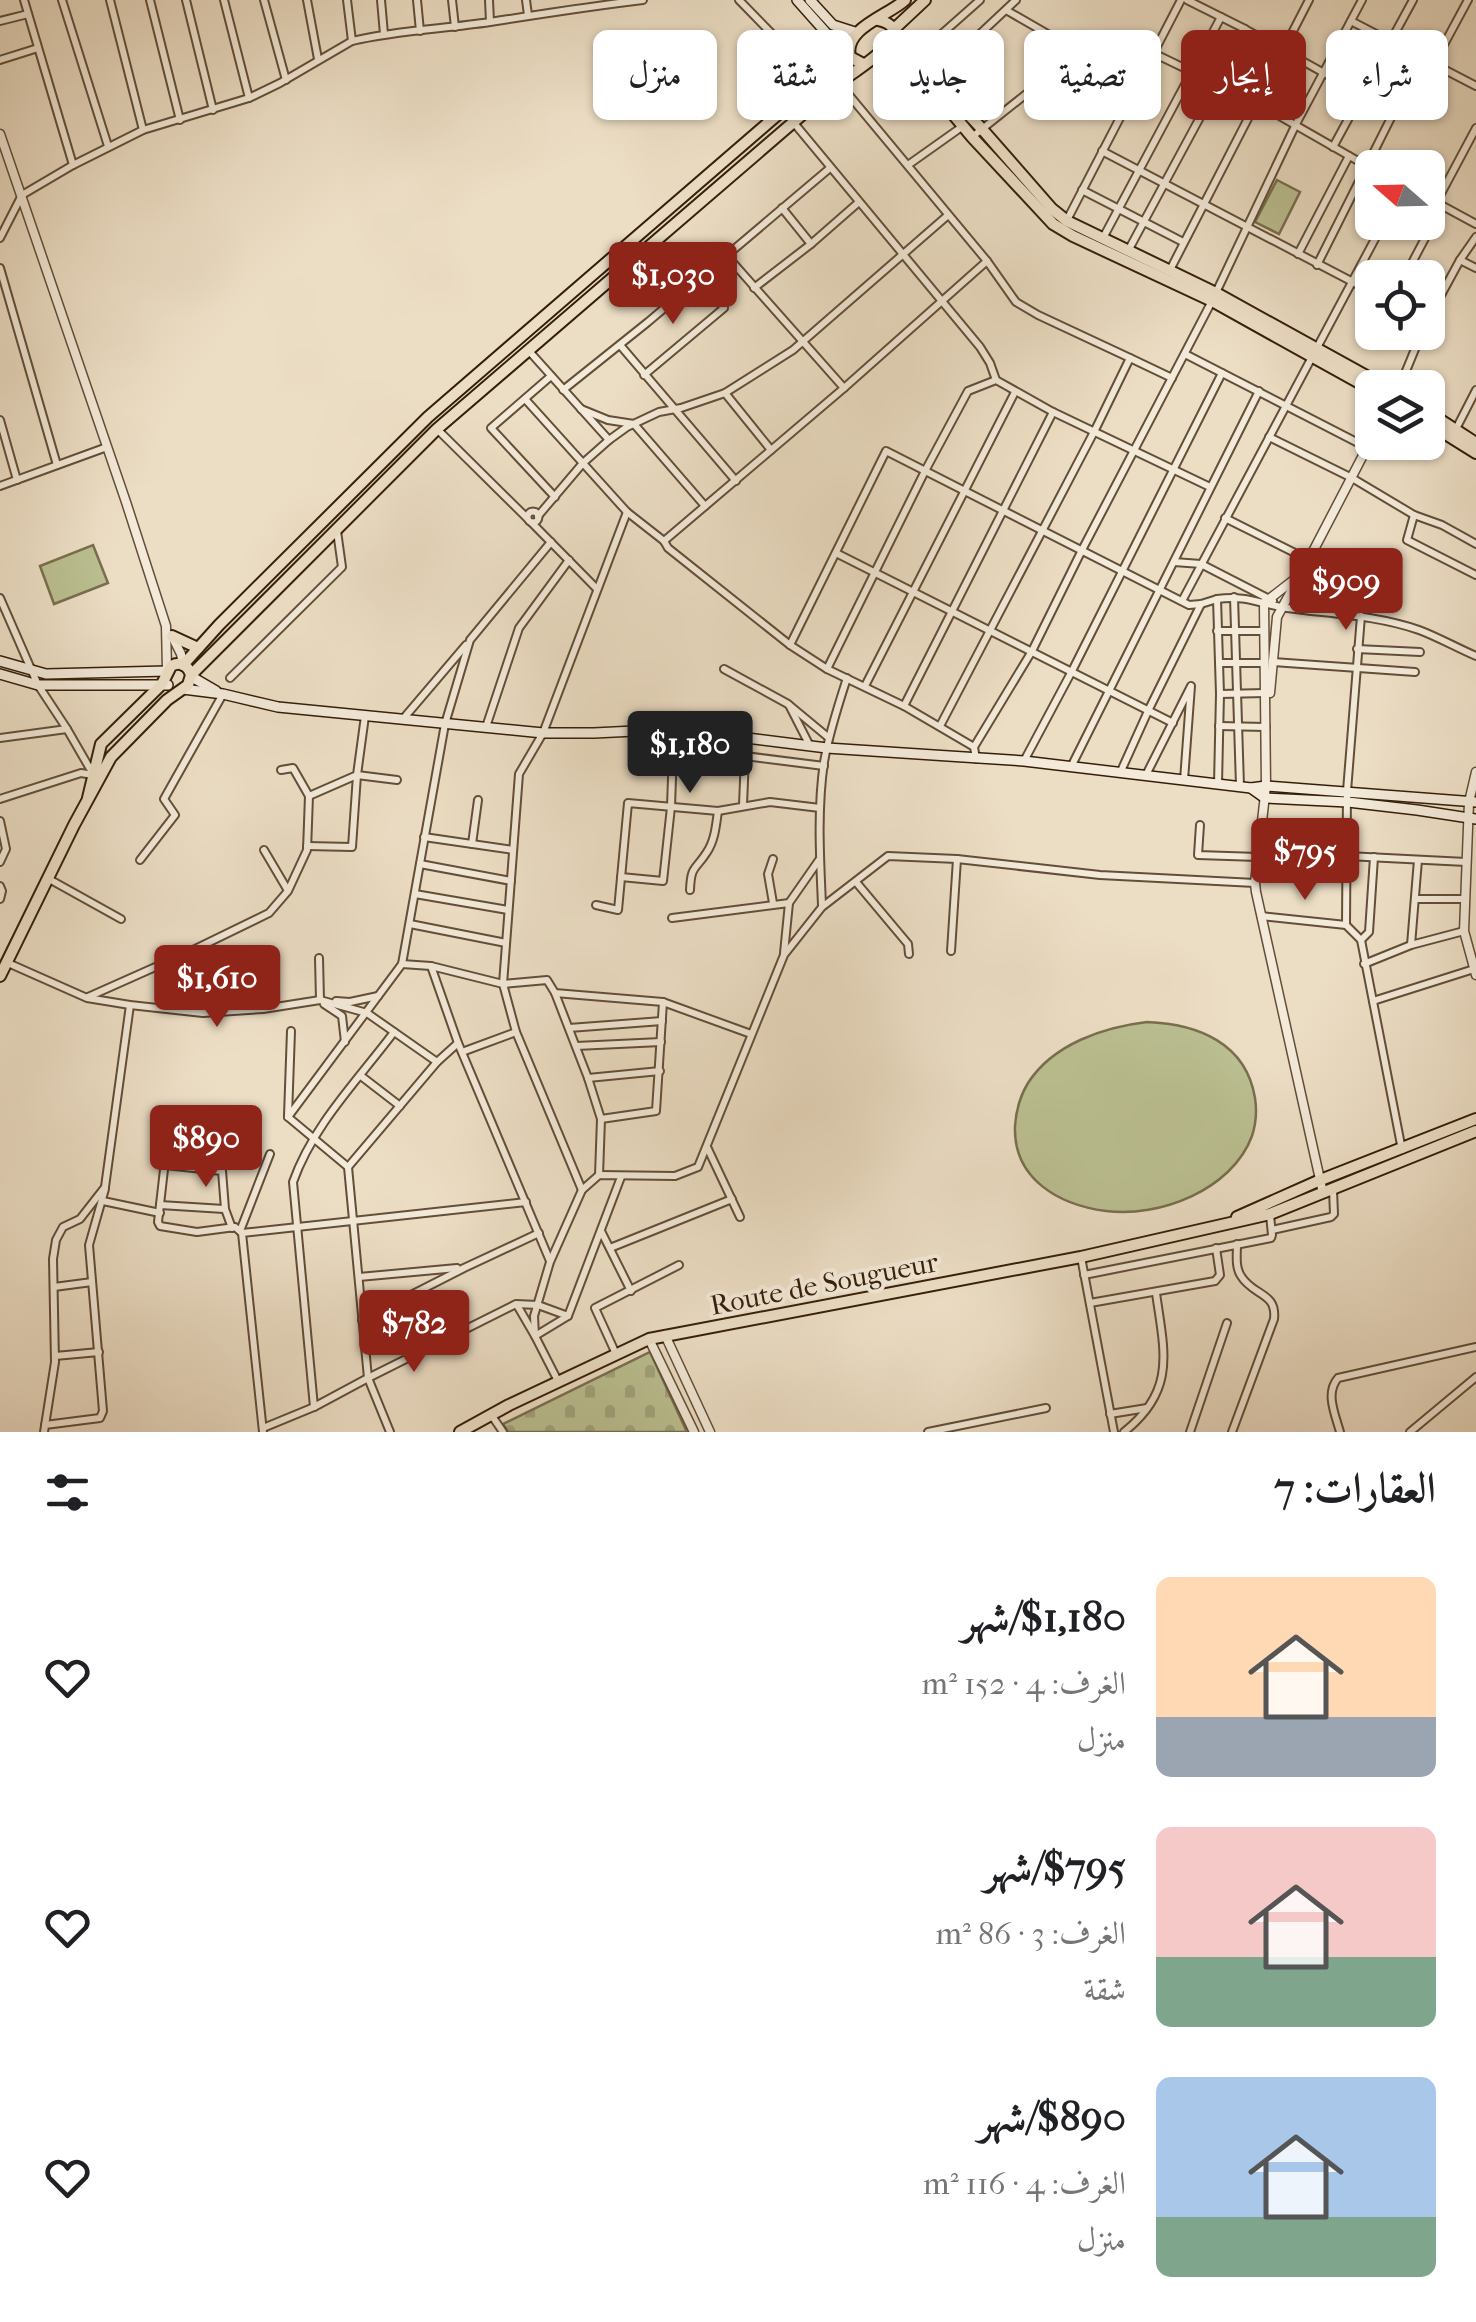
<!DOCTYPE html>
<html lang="ar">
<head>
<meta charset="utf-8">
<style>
	body { margin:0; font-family:"IM FELL French Canon",Amiri,serif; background:#f2f2f2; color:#202124; direction:rtl; height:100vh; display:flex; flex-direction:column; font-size:38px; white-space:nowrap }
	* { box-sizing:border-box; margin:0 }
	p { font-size:32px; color:#757577 }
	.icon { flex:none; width:55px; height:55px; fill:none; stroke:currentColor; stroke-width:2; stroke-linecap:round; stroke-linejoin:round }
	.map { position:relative; height:1432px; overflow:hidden; direction:ltr }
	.details { display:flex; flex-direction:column; background:#fff; flex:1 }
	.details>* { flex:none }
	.top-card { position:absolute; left:30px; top:30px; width:1418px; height:90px; direction:rtl; display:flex; gap:20px }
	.needle { width:65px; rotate:290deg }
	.controls { position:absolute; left:1355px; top:150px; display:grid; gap:20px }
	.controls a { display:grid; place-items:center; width:90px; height:90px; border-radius:15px; background:#fff; box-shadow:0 2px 8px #0004; font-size:50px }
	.price { position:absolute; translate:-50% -85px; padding:0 22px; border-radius:10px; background:#8f2418; color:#fff; font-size:32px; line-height:65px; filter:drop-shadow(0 2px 5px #0008) }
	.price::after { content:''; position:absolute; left:50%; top:60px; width:30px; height:22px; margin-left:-15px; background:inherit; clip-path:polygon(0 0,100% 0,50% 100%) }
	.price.selected { background:#222; color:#fff }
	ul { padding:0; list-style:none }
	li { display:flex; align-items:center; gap:30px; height:250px; padding:0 40px }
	li span { display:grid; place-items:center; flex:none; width:280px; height:200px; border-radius:15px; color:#555 }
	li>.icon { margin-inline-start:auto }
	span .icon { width:120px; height:120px; fill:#fffc; stroke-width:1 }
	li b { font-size:42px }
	h2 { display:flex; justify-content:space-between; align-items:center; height:120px; padding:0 40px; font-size:42px }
	.tag { padding:0 35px; border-radius:15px; background:#fff; box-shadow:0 2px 8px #0004; font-size:35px; line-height:90px }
	.tag.selected { background:#8f2418; color:#fff }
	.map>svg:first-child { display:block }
</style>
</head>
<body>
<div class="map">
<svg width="1476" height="1432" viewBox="0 0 1476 1432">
	<defs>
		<pattern id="cemetery-stones" width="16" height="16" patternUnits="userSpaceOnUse" patternTransform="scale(2.5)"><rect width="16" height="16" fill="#bbc092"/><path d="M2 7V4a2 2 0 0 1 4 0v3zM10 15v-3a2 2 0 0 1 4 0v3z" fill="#a1a57d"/></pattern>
	</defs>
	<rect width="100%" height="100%" fill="#ecdec5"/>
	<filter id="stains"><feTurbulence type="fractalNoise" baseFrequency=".002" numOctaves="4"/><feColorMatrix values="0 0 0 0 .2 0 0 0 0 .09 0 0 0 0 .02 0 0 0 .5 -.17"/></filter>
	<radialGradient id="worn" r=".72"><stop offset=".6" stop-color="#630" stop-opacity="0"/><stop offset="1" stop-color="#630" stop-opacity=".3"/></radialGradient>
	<!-- cemetery -->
	<polygon fill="url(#cemetery-stones)" stroke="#786f4e" stroke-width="2.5" points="650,1352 687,1432 508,1432 503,1424"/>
	<!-- park -->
	<g fill="#bbc092" stroke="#786f4e" stroke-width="2.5">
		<polygon points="1277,180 1300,192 1279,234 1255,222"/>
		<polygon points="93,545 108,583 54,604 40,566"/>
		<path d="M1147 1022C1198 1024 1246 1043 1255 1098 1257 1111 1256 1124 1252 1136 1232 1190 1159 1218 1106 1211 1059 1205 1013 1179 1015 1126 1016 1111 1020 1096 1028 1083 1053 1044 1104 1027 1147 1022Z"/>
	</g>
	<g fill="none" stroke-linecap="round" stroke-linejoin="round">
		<!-- minor casing -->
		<g stroke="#634e38" stroke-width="10">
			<g id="minor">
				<polyline points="24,0 73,165"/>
				<polyline points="62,0 108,146"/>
				<polyline points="110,0 143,130"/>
				<polyline points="150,0 180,120"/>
				<polyline points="186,0 213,110"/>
				<polyline points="224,0 249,98"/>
				<polyline points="264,0 286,80"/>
				<polyline points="307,0 318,59"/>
				<path d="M347 0 352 41C397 30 444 29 490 22 541 14 592 6 643 0"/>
				<polyline points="381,0 384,34"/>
				<polyline points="417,0 420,31"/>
				<polyline points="452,0 455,27"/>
				<polyline points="489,0 490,22"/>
				<polyline points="526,0 528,15"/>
				<polyline points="739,0 816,79"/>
				<polyline points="1187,0 1245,29 1394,112"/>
				<polyline points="0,21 28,14"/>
				<polyline points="1351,21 1476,86"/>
				<polyline points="936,39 980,0"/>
				<polyline points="914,53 935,40 965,48 1016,0"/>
				<polyline points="1153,53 1255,102 1372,169"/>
				<polyline points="0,60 38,48"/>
				<polyline points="1434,63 1468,0"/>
				<polyline points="839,83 987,261 1016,302 1038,315 1130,358"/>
				<polyline points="794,123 980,347 990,363 996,380"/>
				<polyline points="972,137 1079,52 1006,10"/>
				<polyline points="1333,147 1413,0"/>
				<polyline points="1102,151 1372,292"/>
				<polyline points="908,165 963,126"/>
				<polyline points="1082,190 1183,242"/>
				<polyline points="1428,198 1476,224"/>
				<polyline points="1436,203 1476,128"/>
				<polyline points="782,208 811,244"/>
				<polyline points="1067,220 1181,0"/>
				<polyline points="0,238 22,195 73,165 143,130 249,98 280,83 352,41"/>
				<polyline points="1103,238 1221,17"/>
				<polyline points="1128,251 1218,84 1245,29"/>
				<polyline points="1298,254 1349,156"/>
				<polyline points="727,256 844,388"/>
				<polyline points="1460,260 1476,268"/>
				<polyline points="1317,265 1422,56"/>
				<polyline points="0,268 57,465"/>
				<polyline points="1170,270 1309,0"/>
				<polyline points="1404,278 1442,206"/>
				<polyline points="754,288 811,244 859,202"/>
				<polyline points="1428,319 1460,260 1476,237"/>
				<polyline points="620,345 736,481"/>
				<polyline points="529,351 609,440"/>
				<polyline points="1185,354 1368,448"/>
				<polyline points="644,375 724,308 699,279"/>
				<polyline points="551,376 491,428 555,497"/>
				<polyline points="1399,388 1422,332"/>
				<polyline points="563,390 648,322 830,168"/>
				<polyline points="725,393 771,450"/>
				<polyline points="525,399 627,512 664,541 668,548 790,645 827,669 904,706 974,747 976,759"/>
				<polyline points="581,409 608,420 634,424 705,506"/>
				<polyline points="0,420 17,480"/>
				<polyline points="1456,429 1476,390"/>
				<polyline points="438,430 527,518"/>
				<polyline points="1269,437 1352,478 1414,515 1442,525 1476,544"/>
				<polyline points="0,486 107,447"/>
				<circle cx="533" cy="517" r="5.5"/>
				<polyline points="1414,515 1407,540 1476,575"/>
				<polyline points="538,516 583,463 609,440 627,427 659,412 681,408 725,393 793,350 947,216"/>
				<polyline points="1225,518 1309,560"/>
				<polyline points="532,523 597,589"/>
				<polyline points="664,541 844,388 987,261"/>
				<polyline points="836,553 1173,723"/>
				<polyline points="1174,562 1201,564 1273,601"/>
				<polyline points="1234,597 1240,786"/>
				<polyline points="0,598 38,685 67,729 93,774"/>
				<path d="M1217 599C1248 595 1259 604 1287 608 1331 614 1376 615 1419 630 1438 637 1457 648 1476 656"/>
				<polyline points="1182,601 1384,222"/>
				<polyline points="1361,616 1347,791 1346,925 1361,940 1402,1150"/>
				<polyline points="1217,631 1264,631"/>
				<polyline points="790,645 886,451 1189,605 1201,604 1217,599 1220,694 1218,784"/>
				<polyline points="1357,649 1420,652"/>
				<polyline points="1273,662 1415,672"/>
				<polyline points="1219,663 1265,663"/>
				<polyline points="724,669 788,704 829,738"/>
				<polyline points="827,669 925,471 968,391 996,380 1053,412 1210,487"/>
				<polyline points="230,678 342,567 337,531"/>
				<polyline points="865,686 1015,392"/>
				<polyline points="1220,694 1266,693"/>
				<polyline points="789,705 810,746"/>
				<polyline points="904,706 1053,412"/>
				<polyline points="403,719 466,645"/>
				<polyline points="940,726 1095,430 1130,358 1172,378"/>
				<polyline points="1219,726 1266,727"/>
				<polyline points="486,727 519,628 569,560"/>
				<polyline points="0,738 67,729"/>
				<polyline points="974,747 1032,651 1082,550 1212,301 1296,124 1362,0"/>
				<polyline points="1024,761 1072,671 1222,373"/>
				<polyline points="1072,765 1259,391"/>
				<polyline points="1121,771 1149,709 1201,604"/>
				<polyline points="1146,775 1191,686 1184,780"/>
				<polyline points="309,796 357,775 365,716"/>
				<polyline points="0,799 81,773 93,775"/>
				<polyline points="743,805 745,756"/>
				<polyline points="0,821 6,849 0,862"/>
				<polyline points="1200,825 1198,855 1258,857"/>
				<polyline points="424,837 513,850"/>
				<polyline points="472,844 478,800"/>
				<polyline points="307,846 352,847 357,775 397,780"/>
				<polyline points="264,850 287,889"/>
				<polyline points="1347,856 1466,862"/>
				<polyline points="773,859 768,874 773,903"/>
				<polyline points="140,860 175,815 164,799 223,694"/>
				<polyline points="1418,860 1411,945 1464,931"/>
				<polyline points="420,864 511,881"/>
				<polyline points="621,877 663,881 671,807 673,749 745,756 824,766"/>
				<polyline points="49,879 121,919"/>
				<polyline points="856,882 908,944 909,954"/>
				<polyline points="0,886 2,891 0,899"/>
				<path d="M690 890C691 865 695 871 707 852 715 840 716 825 718 811"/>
				<polyline points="415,894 508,910"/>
				<polyline points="1416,899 1465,899"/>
				<polyline points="596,905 618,910 628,803 718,811 770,802 820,808"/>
				<path d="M822 905C820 858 817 810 824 762 829 733 838 706 847 678"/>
				<polyline points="1261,916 1346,925"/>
				<polyline points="672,918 789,903"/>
				<polyline points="410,924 506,943"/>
				<polyline points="1361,940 1369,932 1374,857"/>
				<polyline points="951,951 957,859"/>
				<polyline points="784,953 789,903 819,860"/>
				<polyline points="319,958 320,1000"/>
				<polyline points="8,963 87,998 130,1005 203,1013 263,1009 320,1000 367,1013 437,1062"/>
				<polyline points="402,964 431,966 503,984 547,980 555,993 663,1002 751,1034"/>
				<polyline points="1364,964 1411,945"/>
				<polyline points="431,966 458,1043 550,1261"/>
				<polyline points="555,993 588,1078 601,1119 599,1175"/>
				<polyline points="88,997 189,952 269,913 288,891 307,850 309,796 293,768 281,770"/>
				<polyline points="336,1001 350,1002 378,996"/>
				<polyline points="1373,1001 1474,969"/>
				<polyline points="324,1004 342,1016 345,1042"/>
				<polyline points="194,1012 190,969 260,962"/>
				<polyline points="569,1028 662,1021"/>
				<polyline points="576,1046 661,1042"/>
				<polyline points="462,1052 516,1032"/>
				<polyline points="361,1076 400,1106"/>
				<polyline points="588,1078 660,1071"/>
				<polyline points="288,1116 291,1031"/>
				<polyline points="288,1117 402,964 445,724 470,640 551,542"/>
				<polyline points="288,1117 348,1167 368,1378 390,1432"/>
				<polyline points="601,1119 656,1111 663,1002"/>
				<polyline points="707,1147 740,1217"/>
				<polyline points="166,1152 158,1222 160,1226 197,1232 235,1227 242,1233"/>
				<polyline points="165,1165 222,1171 225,1209 232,1228"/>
				<polyline points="348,1167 437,1062 458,1043"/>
				<polyline points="582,1190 516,1032 503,984 519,774 543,733 627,512"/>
				<polyline points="103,1201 160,1213"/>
				<polyline points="160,1205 224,1209"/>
				<polyline points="1272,1230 1331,1217 1334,1214 1333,1190"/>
				<polyline points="240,1231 270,1154"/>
				<polyline points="601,1231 631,1291"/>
				<polyline points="610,1248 732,1199"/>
				<polyline points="1081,1257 1114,1432"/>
				<polyline points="1084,1275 1271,1238 1272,1235 1270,1215"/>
				<polyline points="359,1277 457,1268"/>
				<polyline points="54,1287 92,1282"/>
				<polyline points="1090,1303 1215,1281 1220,1275 1216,1248"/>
				<polyline points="517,1305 535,1336 568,1316 621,1177"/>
				<polyline points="362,1320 464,1268 539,1233"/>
				<polyline points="616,1354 595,1308 679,1265"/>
				<polyline points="55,1356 99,1352"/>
				<polyline points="558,1381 535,1336 534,1316 550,1262 582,1190 599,1175 675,1176 698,1167 784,955 822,907 888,856 957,859 1100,875 1255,883"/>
				<path d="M314 1407 293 1182C313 1125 358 1080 394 1032"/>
				<polyline points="1110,1414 1147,1408"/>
				<polyline points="492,1416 503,1432"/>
				<polyline points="45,1425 100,1418 103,1411 89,1245 105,1189"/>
				<polyline points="263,1428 314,1407 368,1378 516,1304 538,1305 568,1316"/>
				<polyline points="44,1432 55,1362 53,1259 56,1240 63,1227 80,1219 105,1187 130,1005"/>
				<polyline points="263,1432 242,1233 526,1202"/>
				<polyline points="928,1432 1046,1408"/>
				<path d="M1124 1432C1177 1390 1164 1351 1156 1293"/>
				<polyline points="1190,1432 1227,1323"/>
				<path d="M1232 1432 1274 1319C1277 1292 1253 1296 1241 1276 1235 1267 1237 1255 1237 1244"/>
				<path d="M1340 1432C1335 1414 1325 1393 1338 1378L1476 1347"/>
				<polyline points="1410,1432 1476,1377"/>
			</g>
		</g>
		<!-- tertiary casing -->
		<g stroke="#634e38" stroke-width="11">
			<g id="tertiary">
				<polyline points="0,134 126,502 166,626 167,670"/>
				<polyline points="1309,560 1295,579 1264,603 1266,786 1255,883 1256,892 1323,1193"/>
				<polyline points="1308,561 1372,438"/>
				<polyline points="173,638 181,654 183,664"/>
				<polyline points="1270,693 1277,617 1299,577"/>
				<polyline points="1476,772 1469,802 1464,931 1476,975"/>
				<polyline points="665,1335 710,1432"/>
				<polyline points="649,1339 694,1432"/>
			</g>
		</g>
		<!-- secondary casing -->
		<g stroke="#351e09" stroke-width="12">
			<g id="secondary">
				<polyline points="797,0 829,36 848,50"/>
				<polyline points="810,0 833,25 858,33"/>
				<polyline points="0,661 46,674 167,671"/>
				<polyline points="0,674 38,685 168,685"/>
				<polyline points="192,677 216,691"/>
				<polyline points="183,689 223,694 278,707 543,733 594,733 675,729 827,748 1024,761 1251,788 1266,786 1476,802"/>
				<polyline points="1251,788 1265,798 1348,802 1417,810 1476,819"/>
			</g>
		</g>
		<!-- primary casing -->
		<g stroke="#351e09" stroke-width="14">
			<g id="primary">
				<polyline points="893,30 925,0"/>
				<polyline points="893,34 982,129 1052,209 1067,221 1216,293 1388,388"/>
				<polyline points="887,47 903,54 972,137 1053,224 1073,236 1212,301 1372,390"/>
				<path d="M863 64 850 57C843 28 888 16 905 0"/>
				<polyline points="1428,412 1476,443"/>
				<polyline points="1428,423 1476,453"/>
				<polyline points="172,636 198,648"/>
				<polyline points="183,665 219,625 428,417 849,53"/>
				<path d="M191 675 437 429 839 83C851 73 925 31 878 20"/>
				<path d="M0 976 74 825 111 757 167 700 188 685 191 675C188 665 180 661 171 666L162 684 101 744 88 798"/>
				<polyline points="1237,1217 1318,1181 1476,1119"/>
				<polyline points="460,1432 509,1405 649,1339 1081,1257 1270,1214 1476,1131"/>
			</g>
		</g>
		<!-- minor -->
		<use href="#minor" stroke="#f3ead9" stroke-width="6"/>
		<!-- tertiary -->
		<use href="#tertiary" stroke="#f3ead9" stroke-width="8"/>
		<!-- secondary -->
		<use href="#secondary" stroke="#f3ead9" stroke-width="9"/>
		<!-- primary -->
		<use href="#primary" stroke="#ecdec5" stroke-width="10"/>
	</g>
	<g text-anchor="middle" stroke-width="8" stroke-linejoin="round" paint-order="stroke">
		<!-- street labels -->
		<g font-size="28" fill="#351e09" stroke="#f3ead9">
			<text transform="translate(824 1283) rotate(-11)" y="10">Route de Sougueur</text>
		</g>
	</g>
	<rect width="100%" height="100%" filter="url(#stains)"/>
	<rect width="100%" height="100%" fill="url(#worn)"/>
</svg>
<div class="controls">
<a><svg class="needle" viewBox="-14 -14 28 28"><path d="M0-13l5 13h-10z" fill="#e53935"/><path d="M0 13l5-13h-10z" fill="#757577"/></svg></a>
<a><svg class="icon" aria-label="locate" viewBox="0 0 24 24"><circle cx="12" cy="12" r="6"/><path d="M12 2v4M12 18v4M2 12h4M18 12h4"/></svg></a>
<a><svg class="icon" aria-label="layers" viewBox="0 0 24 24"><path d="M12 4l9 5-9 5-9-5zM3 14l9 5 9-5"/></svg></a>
</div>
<b class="price" style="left:673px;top:327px">$1,030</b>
<b class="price" style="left:1346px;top:633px">$909</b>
<b class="price selected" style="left:690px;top:796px">$1,180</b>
<b class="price" style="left:1305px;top:903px">$795</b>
<b class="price" style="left:217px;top:1030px">$1,610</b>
<b class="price" style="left:206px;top:1190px">$890</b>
<b class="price" style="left:414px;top:1375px">$782</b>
<div class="top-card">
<a class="tag">شراء</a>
<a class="tag selected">إيجار</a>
<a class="tag">تصفية</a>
<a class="tag">جديد</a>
<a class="tag">شقة</a>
<a class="tag">منزل</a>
</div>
</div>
<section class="details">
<h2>العقارات: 7<svg class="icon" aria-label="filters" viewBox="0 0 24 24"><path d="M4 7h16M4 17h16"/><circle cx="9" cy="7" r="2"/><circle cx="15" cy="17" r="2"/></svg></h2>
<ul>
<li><span style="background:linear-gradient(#ffd9b3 70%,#9aa5b1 0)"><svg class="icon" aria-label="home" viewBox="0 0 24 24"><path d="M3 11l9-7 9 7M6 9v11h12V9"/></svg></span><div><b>$1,180/شهر</b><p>الغرف: 4 · 152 m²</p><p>منزل</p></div><svg class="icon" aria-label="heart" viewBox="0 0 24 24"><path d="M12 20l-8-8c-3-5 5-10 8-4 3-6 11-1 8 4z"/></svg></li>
<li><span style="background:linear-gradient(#f6c9c9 65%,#7fa58c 0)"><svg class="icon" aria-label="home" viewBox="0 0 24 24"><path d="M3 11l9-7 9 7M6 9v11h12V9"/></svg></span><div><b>$795/شهر</b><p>الغرف: 3 · 86 m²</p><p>شقة</p></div><svg class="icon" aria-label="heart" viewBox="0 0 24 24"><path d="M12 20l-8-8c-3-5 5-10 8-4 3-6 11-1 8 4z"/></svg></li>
<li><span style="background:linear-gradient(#a9c7e8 70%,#7fa58c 0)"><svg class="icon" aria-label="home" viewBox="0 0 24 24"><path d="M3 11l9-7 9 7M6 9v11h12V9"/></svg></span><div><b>$890/شهر</b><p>الغرف: 4 · 116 m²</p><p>منزل</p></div><svg class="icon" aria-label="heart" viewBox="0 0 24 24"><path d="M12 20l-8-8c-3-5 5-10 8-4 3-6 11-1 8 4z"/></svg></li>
</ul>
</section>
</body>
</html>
